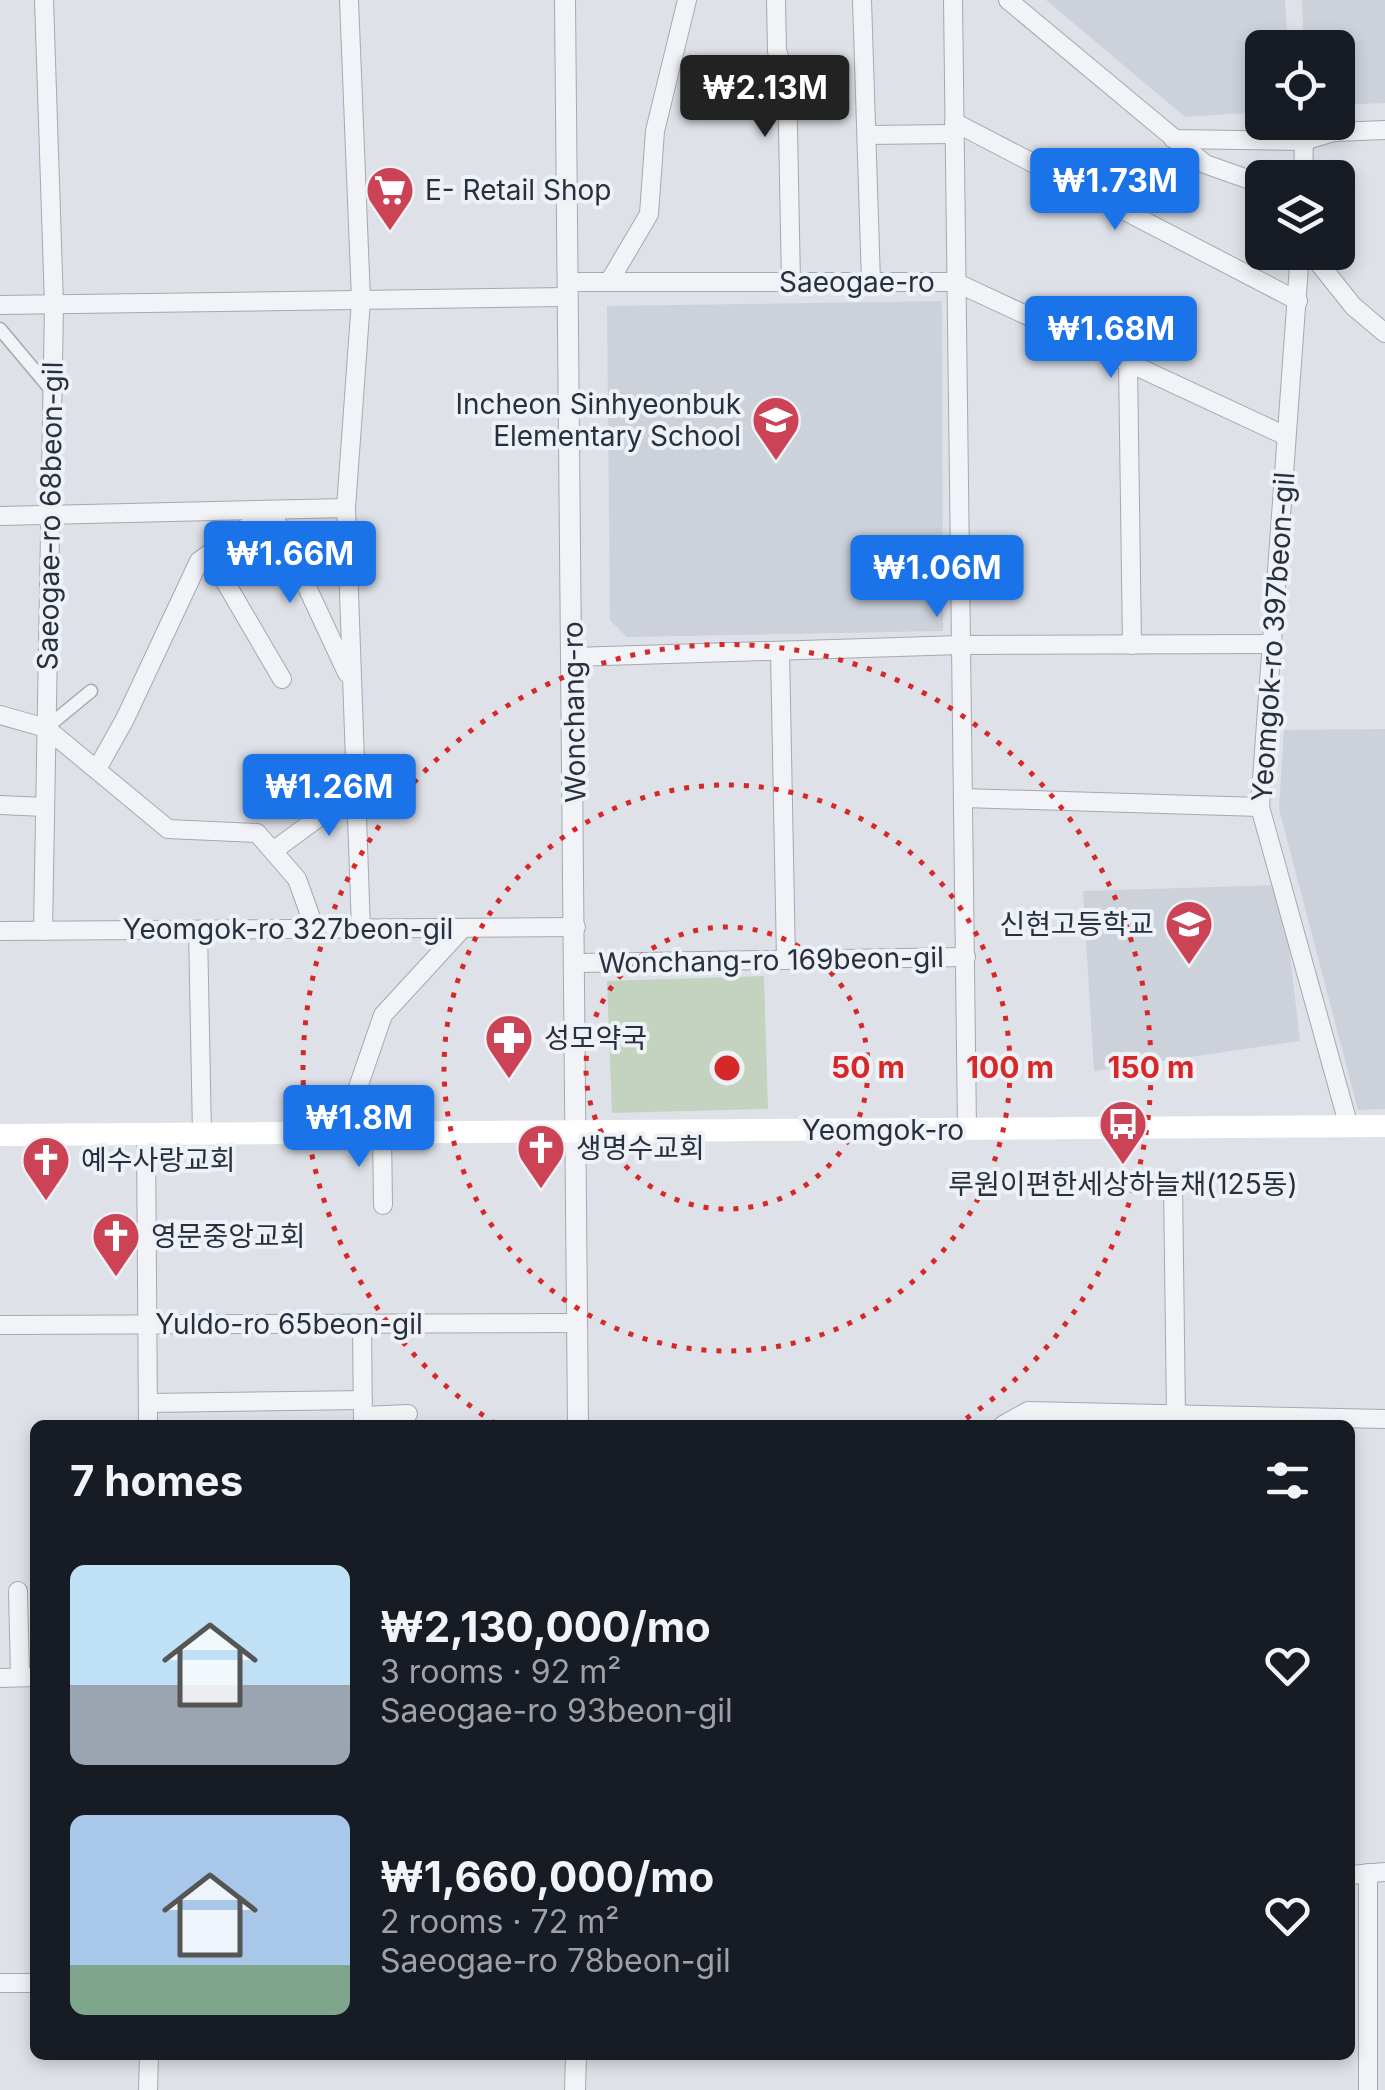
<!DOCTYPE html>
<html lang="en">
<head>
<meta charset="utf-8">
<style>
	body { margin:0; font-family:Inter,"Noto Sans KR",sans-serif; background:#20242c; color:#f1f3f6; height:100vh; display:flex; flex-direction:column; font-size:38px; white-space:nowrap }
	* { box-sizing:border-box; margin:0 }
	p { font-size:32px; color:#9ea1a6 }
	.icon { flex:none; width:55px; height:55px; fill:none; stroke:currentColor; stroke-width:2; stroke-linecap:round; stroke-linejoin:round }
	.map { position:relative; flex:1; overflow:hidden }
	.side { position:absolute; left:30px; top:1420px; width:1325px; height:640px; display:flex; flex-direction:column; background:#171b24; border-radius:15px; box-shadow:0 5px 15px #0003 }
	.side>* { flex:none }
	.fabs { position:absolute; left:1245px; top:30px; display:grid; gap:20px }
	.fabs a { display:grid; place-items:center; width:110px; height:110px; border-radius:15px; background:#171b24; box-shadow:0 5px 15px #0003; font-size:50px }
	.price { position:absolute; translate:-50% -85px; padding:0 22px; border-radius:10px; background:#1a73e8; color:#fff; font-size:32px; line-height:65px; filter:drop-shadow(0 2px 5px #0008) }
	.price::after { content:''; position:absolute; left:50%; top:60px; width:30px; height:22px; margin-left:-15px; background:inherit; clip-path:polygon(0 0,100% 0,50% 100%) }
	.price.current { background:#222; color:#fff }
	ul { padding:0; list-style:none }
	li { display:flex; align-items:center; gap:30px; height:250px; padding:0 40px }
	li span { display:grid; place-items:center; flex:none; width:280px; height:200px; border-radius:15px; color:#555 }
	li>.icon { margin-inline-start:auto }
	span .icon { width:120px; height:120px; fill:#fffc; stroke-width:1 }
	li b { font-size:42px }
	h2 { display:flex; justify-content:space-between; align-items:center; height:120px; padding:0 40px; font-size:42px }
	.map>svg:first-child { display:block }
</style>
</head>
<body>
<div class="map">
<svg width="1385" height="2090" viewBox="0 0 1385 2090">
	<rect width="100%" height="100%" fill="#dee2e8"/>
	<!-- built -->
	<g fill="#ccd1da">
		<polygon points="1046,0 1285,0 1288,47 1262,48 1262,112 1185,117"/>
		<polygon points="1302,0 1385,0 1385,103 1338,105 1338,48 1304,47"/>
		<polygon points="942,301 943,631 627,637 610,620 607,306"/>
		<polygon points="1385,729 1385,1109 1358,1110 1279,809 1284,730"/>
		<polygon points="1282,885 1300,1041 1094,1071 1083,891"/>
	</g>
	<!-- green -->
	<polygon fill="#c4d2c0" points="764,976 768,1109 612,1113 607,981"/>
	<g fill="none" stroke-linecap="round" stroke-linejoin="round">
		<!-- pedestrian casing -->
		<g stroke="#a4a9b2" stroke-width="15">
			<g id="pedestrian">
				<polyline points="0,329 52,391"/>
				<polyline points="46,728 91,691"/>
			</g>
		</g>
		<!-- minor casing -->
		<g stroke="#a4a9b2" stroke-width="20">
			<g id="minor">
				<polyline points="349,0 361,300 346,508 361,929"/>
				<polyline points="776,0 777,51 787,78 791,282"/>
				<polyline points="862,0 871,282"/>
				<polyline points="953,0 967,1129"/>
				<polyline points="1008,0 1205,164 1253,181 1262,193"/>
				<polyline points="954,122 1298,301"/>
				<polyline points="867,135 954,134"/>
				<polyline points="1173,139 1304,141 1334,132 1385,130"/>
				<polyline points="1303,178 1304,141"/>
				<polyline points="1300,252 1260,807 1349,1127"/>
				<polyline points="1310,252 1353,306 1385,333"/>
				<polyline points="568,282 955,282 1286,436"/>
				<polyline points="609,282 649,214 655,131 687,0"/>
				<polyline points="0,305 568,297"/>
				<polyline points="1128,363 1132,645"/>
				<polyline points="0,516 346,508"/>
				<polyline points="209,554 282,679"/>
				<polyline points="780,651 786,960"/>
				<polyline points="573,657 961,645 1271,644"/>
				<polyline points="0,715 46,728 168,829 257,833 297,879 315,929"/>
				<polyline points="97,769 125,719 199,561 271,510 347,673"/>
				<polyline points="964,798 1260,807"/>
				<polyline points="0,805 45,807"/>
				<polyline points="273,851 356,790"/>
				<polyline points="198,930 202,1134"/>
				<polyline points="0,931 576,927"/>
				<polyline points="43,931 54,305 44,0"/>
				<polyline points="577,963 966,957"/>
				<polyline points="351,1133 355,1096 383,1015 463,928"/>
				<polyline points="382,1133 383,1205"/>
				<polyline points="146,1134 148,1425"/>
				<polyline points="1173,1183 1176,1415"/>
				<polyline points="362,1324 363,1425"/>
				<polyline points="0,1325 578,1323"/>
				<polyline points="148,1403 363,1400"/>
				<polyline points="363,1416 408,1414"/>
				<polyline points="1003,1425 1028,1411 1385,1419"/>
				<polyline points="18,1591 20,1677"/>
				<polyline points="0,1678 35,1677"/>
				<polyline points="1350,1875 1385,1872"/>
				<polyline points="0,1983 35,1983"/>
				<polyline points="148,2090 149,2055"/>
				<polyline points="1368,2090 1368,1873"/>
			</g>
		</g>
		<!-- tertiary casing -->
		<g stroke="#a4a9b2" stroke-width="22">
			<g id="tertiary">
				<polyline points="565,0 578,1425"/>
				<polyline points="575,2090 576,2055"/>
			</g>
		</g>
		<!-- pedestrian -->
		<use href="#pedestrian" stroke="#f1f3f6" stroke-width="12"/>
		<!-- minor -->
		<use href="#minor" stroke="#f1f3f6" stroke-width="18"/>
		<!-- tertiary -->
		<use href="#tertiary" stroke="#f1f3f6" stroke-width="20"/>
		<!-- secondary -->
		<polyline stroke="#fff" stroke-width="22" points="0,1135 1385,1126"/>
	</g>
	<!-- distance rings -->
	<g fill="none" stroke="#d62828" stroke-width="5" stroke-dasharray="5 10">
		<circle cx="727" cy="1068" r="141"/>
		<circle cx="727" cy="1068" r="283"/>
		<path d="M496 1424A424 424 0 1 1 958 1424"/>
	</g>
	<!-- icons -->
	<defs>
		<g id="supermarket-pin" transform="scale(2.5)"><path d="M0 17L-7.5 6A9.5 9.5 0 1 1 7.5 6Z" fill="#cd4356" stroke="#eef1f5"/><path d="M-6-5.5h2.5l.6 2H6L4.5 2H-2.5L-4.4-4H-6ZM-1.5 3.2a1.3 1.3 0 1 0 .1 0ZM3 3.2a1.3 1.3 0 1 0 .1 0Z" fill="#fff"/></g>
		<g id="school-pin" transform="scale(2.5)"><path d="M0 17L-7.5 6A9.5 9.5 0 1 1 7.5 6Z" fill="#cd4356" stroke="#eef1f5"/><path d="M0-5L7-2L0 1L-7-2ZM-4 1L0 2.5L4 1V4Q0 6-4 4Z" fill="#fff"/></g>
		<g id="pharmacy-pin" transform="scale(2.5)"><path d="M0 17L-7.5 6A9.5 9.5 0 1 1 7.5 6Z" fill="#cd4356" stroke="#eef1f5"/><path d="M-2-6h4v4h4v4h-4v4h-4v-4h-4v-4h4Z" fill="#fff"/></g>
		<g id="bus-pin" transform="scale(2.5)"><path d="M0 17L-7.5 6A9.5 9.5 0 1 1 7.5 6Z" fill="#cd4356" stroke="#eef1f5"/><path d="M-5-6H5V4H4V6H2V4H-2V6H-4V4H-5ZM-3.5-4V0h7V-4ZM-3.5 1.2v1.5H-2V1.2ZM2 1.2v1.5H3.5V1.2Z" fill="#fff"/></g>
		<g id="church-pin" transform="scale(2.5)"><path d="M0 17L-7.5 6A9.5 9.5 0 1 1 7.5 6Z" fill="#cd4356" stroke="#eef1f5"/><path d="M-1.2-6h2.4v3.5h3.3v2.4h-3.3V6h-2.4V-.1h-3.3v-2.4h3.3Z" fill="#fff"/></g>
	</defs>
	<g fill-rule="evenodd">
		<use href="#supermarket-pin" x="390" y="190"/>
		<use href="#school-pin" x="776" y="420"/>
		<use href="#school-pin" x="1189" y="924"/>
		<use href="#pharmacy-pin" x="509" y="1038"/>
		<use href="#bus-pin" x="1123" y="1124"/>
		<use href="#church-pin" x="541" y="1148"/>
		<use href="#church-pin" x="46" y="1160"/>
		<use href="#church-pin" x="116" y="1236"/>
	</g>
	<g text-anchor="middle" stroke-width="8" stroke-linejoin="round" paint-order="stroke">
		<!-- poi labels -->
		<g font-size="28" fill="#28303f" stroke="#eef1f5" text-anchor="start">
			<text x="425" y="200">E- Retail Shop</text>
			<text x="741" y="414" text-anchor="end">Incheon Sinhyeonbuk<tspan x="741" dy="32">Elementary School</tspan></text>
			<text x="1154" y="934" text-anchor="end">신현고등학교</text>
			<text x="544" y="1048">성모약국</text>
			<text x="576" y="1158">생명수교회</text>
			<text x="81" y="1170">예수사랑교회</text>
			<text x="1123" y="1194" text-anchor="middle">루원이편한세상하늘채(125동)</text>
			<text x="151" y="1246">영문중앙교회</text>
		</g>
		<!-- street labels -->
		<g font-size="28" fill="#28303f" stroke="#eef1f5">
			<text x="857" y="292">Saeogae-ro</text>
			<text transform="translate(50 516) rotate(-89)" y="10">Saeogae-ro 68beon-gil</text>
			<text transform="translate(1273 637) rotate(-86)" y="10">Yeomgok-ro 397beon-gil</text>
			<text transform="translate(574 712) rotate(-91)" y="10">Wonchang-ro</text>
			<text x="288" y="939">Yeomgok-ro 327beon-gil</text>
			<text transform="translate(771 960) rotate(-1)" y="10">Wonchang-ro 169beon-gil</text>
			<text x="883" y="1140">Yeomgok-ro</text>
			<text x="289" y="1334">Yuldo-ro 65beon-gil</text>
		</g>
	</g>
	<circle cx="727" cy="1068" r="15" fill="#d62828" stroke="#eef1f5" stroke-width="5"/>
	<g font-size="30" text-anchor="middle" font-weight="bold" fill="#d62828" stroke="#eef1f5" stroke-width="8" stroke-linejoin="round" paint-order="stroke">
		<text x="868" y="1078">50 m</text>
		<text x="1010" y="1078">100 m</text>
		<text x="1151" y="1078">150 m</text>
	</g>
</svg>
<div class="fabs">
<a><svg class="icon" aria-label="locate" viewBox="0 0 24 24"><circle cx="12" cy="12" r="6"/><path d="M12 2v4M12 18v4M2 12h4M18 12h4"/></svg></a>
<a><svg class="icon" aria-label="layers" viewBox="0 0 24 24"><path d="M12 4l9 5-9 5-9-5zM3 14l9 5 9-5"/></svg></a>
</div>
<b class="price current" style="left:765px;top:140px">₩2.13M</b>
<b class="price" style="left:1115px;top:233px">₩1.73M</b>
<b class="price" style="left:1111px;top:381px">₩1.68M</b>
<b class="price" style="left:290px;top:606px">₩1.66M</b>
<b class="price" style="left:937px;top:620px">₩1.06M</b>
<b class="price" style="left:329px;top:839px">₩1.26M</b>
<b class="price" style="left:359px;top:1170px">₩1.8M</b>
<section class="side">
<h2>7 homes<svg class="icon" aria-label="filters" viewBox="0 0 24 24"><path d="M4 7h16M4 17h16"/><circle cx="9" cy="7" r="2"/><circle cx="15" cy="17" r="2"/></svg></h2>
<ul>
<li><span style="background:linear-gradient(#bfe0f5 60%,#9aa5b1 0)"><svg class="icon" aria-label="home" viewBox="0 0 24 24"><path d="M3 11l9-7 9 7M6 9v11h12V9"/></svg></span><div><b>₩2,130,000/mo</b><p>3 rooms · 92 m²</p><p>Saeogae-ro 93beon-gil</p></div><svg class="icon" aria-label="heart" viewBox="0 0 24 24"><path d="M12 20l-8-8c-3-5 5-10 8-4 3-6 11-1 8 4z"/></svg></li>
<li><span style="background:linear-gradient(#a9c7e8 75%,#7fa58c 0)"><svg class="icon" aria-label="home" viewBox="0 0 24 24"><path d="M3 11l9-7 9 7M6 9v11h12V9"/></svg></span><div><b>₩1,660,000/mo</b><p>2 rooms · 72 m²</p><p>Saeogae-ro 78beon-gil</p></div><svg class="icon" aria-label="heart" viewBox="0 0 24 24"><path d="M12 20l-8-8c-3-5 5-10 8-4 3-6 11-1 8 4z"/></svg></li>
</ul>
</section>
</div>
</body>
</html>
